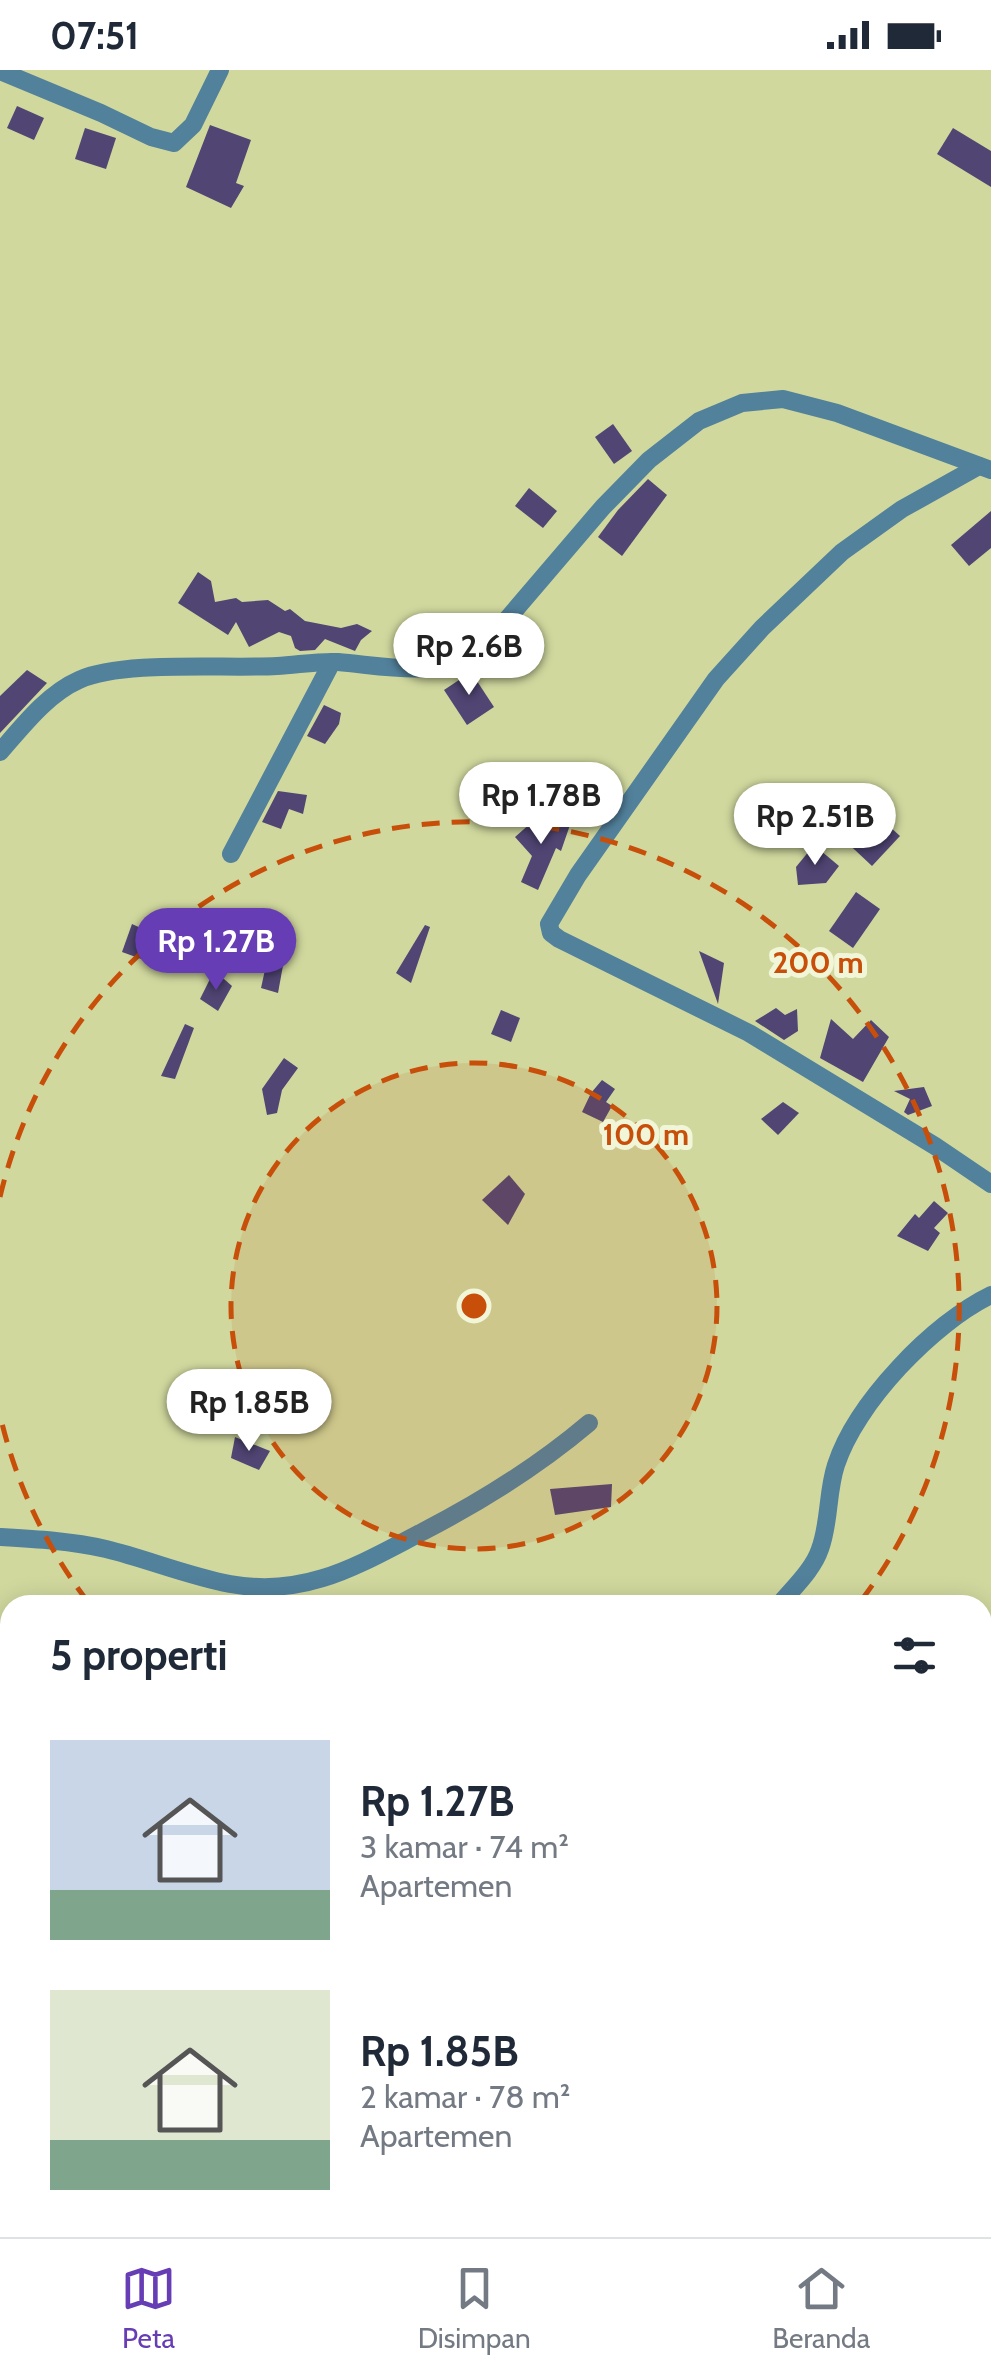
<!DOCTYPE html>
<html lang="id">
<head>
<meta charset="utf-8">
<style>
	body { margin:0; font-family:Cabin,sans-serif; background:#f6f6f7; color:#1f2937; height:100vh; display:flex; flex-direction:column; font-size:38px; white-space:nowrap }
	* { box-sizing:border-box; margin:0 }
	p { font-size:32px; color:#747a83 }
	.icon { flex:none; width:55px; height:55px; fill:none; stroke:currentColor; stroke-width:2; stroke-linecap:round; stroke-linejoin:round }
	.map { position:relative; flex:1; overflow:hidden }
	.panel { position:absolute; left:0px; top:1525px; width:992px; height:642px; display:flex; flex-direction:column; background:#fff; border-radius:30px 30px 0 0; box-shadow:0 5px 25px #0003 }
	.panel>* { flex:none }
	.price { position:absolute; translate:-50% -85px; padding:0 22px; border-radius:35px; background:#fff; color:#222; font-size:32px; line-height:65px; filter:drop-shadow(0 2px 5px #0008) }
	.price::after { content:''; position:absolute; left:50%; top:60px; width:30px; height:22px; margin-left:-15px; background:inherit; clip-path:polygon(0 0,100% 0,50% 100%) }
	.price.selected { background:#673db5; color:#fff }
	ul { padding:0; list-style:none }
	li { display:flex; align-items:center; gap:30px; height:250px; padding:0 50px }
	li span { display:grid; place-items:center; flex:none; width:280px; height:200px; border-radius:0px; color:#555 }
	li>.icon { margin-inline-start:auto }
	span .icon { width:120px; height:120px; fill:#fffc; stroke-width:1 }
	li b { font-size:42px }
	h2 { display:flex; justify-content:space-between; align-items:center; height:120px; padding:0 50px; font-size:42px }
	.status { display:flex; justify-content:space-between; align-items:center; height:70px; padding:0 50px; background:#fff; direction:ltr }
	.status svg { height:28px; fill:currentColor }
	.tabs { display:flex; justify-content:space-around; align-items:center; height:140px; border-top:2px solid #e0e1e3; background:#fff; font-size:28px; color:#747a83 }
	.tabs a { display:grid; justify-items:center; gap:5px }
	.tabs .selected { color:#673db5 }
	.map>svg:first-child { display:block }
</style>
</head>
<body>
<div class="status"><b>07:51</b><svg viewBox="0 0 49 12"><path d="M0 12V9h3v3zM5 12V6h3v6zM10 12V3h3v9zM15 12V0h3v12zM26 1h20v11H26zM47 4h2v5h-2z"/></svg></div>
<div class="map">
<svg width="991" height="2167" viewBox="0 0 991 2167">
	<rect width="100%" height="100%" fill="#d0d89e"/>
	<!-- water -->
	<g fill="#959f15">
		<polygon points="991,1655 991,1916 983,1924 982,1664"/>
		<polygon points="319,2158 719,2158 716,2165 711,2167 307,2167"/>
	</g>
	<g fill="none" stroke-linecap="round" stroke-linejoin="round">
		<!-- stream -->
		<polyline stroke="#959f15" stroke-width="5" points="982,2059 991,2052"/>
	</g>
	<!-- building -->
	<g fill="#504573">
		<polygon points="17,36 44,48 34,70 7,58"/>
		<polygon points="210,55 251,70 236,113 244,116 231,138 186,117"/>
		<polygon points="85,58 116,68 106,99 75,89"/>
		<polygon points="953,58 991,81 991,117 937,84"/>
		<polygon points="613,354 632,381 614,394 595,367"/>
		<polygon points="648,409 667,425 622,486 598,467 618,440"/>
		<polygon points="529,418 557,441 543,458 515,436"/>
		<polygon points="991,441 991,478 969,496 951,475"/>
		<polygon points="198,502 211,511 215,532 236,528 242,532 268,530 285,541 290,539 305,551 341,558 357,554 372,561 361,570 355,581 325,569 315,580 300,581 295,578 291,566 279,562 249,577 236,552 228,565 178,533"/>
		<polygon points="27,600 47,613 0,663 0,626"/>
		<polygon points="471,602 494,637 467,655 444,620"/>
		<polygon points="324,635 341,643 339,654 325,674 307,666"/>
		<polygon points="278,721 307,725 303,744 289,739 281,759 262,752"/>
		<polygon points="867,736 900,766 872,796 839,765"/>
		<polygon points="540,745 570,755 561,781 556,778 538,820 521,812 532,786 515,767"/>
		<polygon points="814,775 839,796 826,813 798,815 796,797"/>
		<polygon points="856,822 880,839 853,878 829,861"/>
		<polygon points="132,854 178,875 175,895 147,891 122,882"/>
		<polygon points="425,855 430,857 411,913 396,903"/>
		<polygon points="270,877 286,879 278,923 261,918"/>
		<polygon points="699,881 724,893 718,934"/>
		<polygon points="210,909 224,909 232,916 218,941 200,929"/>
		<polygon points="776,938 785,945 797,939 798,961 784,970 755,951"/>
		<polygon points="501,940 520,948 511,972 491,964"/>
		<polygon points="831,949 853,969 871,950 889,967 863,1012 820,988"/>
		<polygon points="185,954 194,958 175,1009 161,1006"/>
		<polygon points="284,988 298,998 282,1020 277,1043 267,1045 262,1019"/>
		<polygon points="602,1010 615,1019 606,1032 612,1036 603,1052 582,1042 591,1023"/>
		<polygon points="924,1017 932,1036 908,1045 904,1042 910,1029 894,1021"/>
		<polygon points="783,1032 799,1043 778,1065 761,1049"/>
		<polygon points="509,1105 525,1124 508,1155 482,1130"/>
		<polygon points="934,1131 948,1143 934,1158 940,1163 928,1181 897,1166 915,1144 919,1148"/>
		<polygon points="235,1367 270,1381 259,1400 231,1388"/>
		<polygon points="612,1414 611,1437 555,1445 550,1419"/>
	</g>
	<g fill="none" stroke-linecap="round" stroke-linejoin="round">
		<!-- path -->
		<polyline stroke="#949a6c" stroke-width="2.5" stroke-dasharray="5 8" stroke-linecap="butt" points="782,2167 791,2158"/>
		<!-- minor -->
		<g stroke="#52819c" stroke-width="18">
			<polyline points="0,1 101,43 151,67 174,73 193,55 220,0"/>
			<polyline points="979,396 902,439 842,482 762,558 716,609 578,805 549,854 551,863 559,869 749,963 935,1076 991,1114"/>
			<path d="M0 682C22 657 47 624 79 610 123 590 225 599 277 596 297 595 318 591 338 592 386 596 438 609 480 581L603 437 649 390 699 351 742 333 783 329 837 343 991 400"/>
			<polyline points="231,784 332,592"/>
			<path d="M0 1467C35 1469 71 1471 106 1479 147 1489 188 1506 230 1514 307 1528 360 1494 424 1461 484 1430 537 1397 589 1353"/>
			<path d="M779 1535C793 1518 813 1500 820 1479 830 1452 827 1422 836 1395 856 1333 933 1253 991 1225"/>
			<polyline points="972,2158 982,2167"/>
			<polyline points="51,2167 67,2158"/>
		</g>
	</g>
	<!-- distance rings -->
	<circle cx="474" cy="1236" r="243" fill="#c84f0a" fill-opacity=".12"/>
	<g fill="none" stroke="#c84f0a" stroke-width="5" stroke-dasharray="18 12">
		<circle cx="474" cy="1236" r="243"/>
		<path d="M88 1532A486 486 0 0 1 0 1345M0 1127A486 486 0 1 1 860 1532"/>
	</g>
	<circle cx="474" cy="1236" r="15" fill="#c84f0a" stroke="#f2f6d9" stroke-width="5"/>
	<g font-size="30" text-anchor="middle" font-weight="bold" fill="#c84f0a" stroke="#f2f6d9" stroke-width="10" stroke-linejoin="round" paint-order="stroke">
		<text x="818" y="903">200 m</text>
		<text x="646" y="1075">100 m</text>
	</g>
</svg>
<b class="price" style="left:469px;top:628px">Rp 2.6B</b>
<b class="price" style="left:541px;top:777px">Rp 1.78B</b>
<b class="price" style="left:815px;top:798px">Rp 2.51B</b>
<b class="price selected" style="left:216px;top:923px">Rp 1.27B</b>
<b class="price" style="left:249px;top:1384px">Rp 1.85B</b>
<section class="panel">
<h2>5 properti<svg class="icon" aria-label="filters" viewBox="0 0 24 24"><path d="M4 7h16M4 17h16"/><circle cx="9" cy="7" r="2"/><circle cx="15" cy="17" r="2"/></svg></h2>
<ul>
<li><span style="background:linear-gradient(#c9d6e8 75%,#7fa58c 0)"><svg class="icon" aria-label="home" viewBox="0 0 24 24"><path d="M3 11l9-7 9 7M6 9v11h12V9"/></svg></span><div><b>Rp 1.27B</b><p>3 kamar · 74 m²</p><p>Apartemen</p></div></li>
<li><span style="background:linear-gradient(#dfe7d0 75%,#7fa58c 0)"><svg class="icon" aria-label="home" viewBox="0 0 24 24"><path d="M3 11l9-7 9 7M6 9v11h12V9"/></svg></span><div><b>Rp 1.85B</b><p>2 kamar · 78 m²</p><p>Apartemen</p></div></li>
</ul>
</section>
</div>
<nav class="tabs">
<a class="selected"><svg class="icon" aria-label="map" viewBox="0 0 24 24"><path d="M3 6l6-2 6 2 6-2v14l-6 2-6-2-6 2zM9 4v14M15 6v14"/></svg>Peta</a>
<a><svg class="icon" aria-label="saved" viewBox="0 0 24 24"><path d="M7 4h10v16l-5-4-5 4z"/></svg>Disimpan</a>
<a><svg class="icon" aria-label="home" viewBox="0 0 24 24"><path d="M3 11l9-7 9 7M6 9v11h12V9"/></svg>Beranda</a>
</nav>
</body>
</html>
